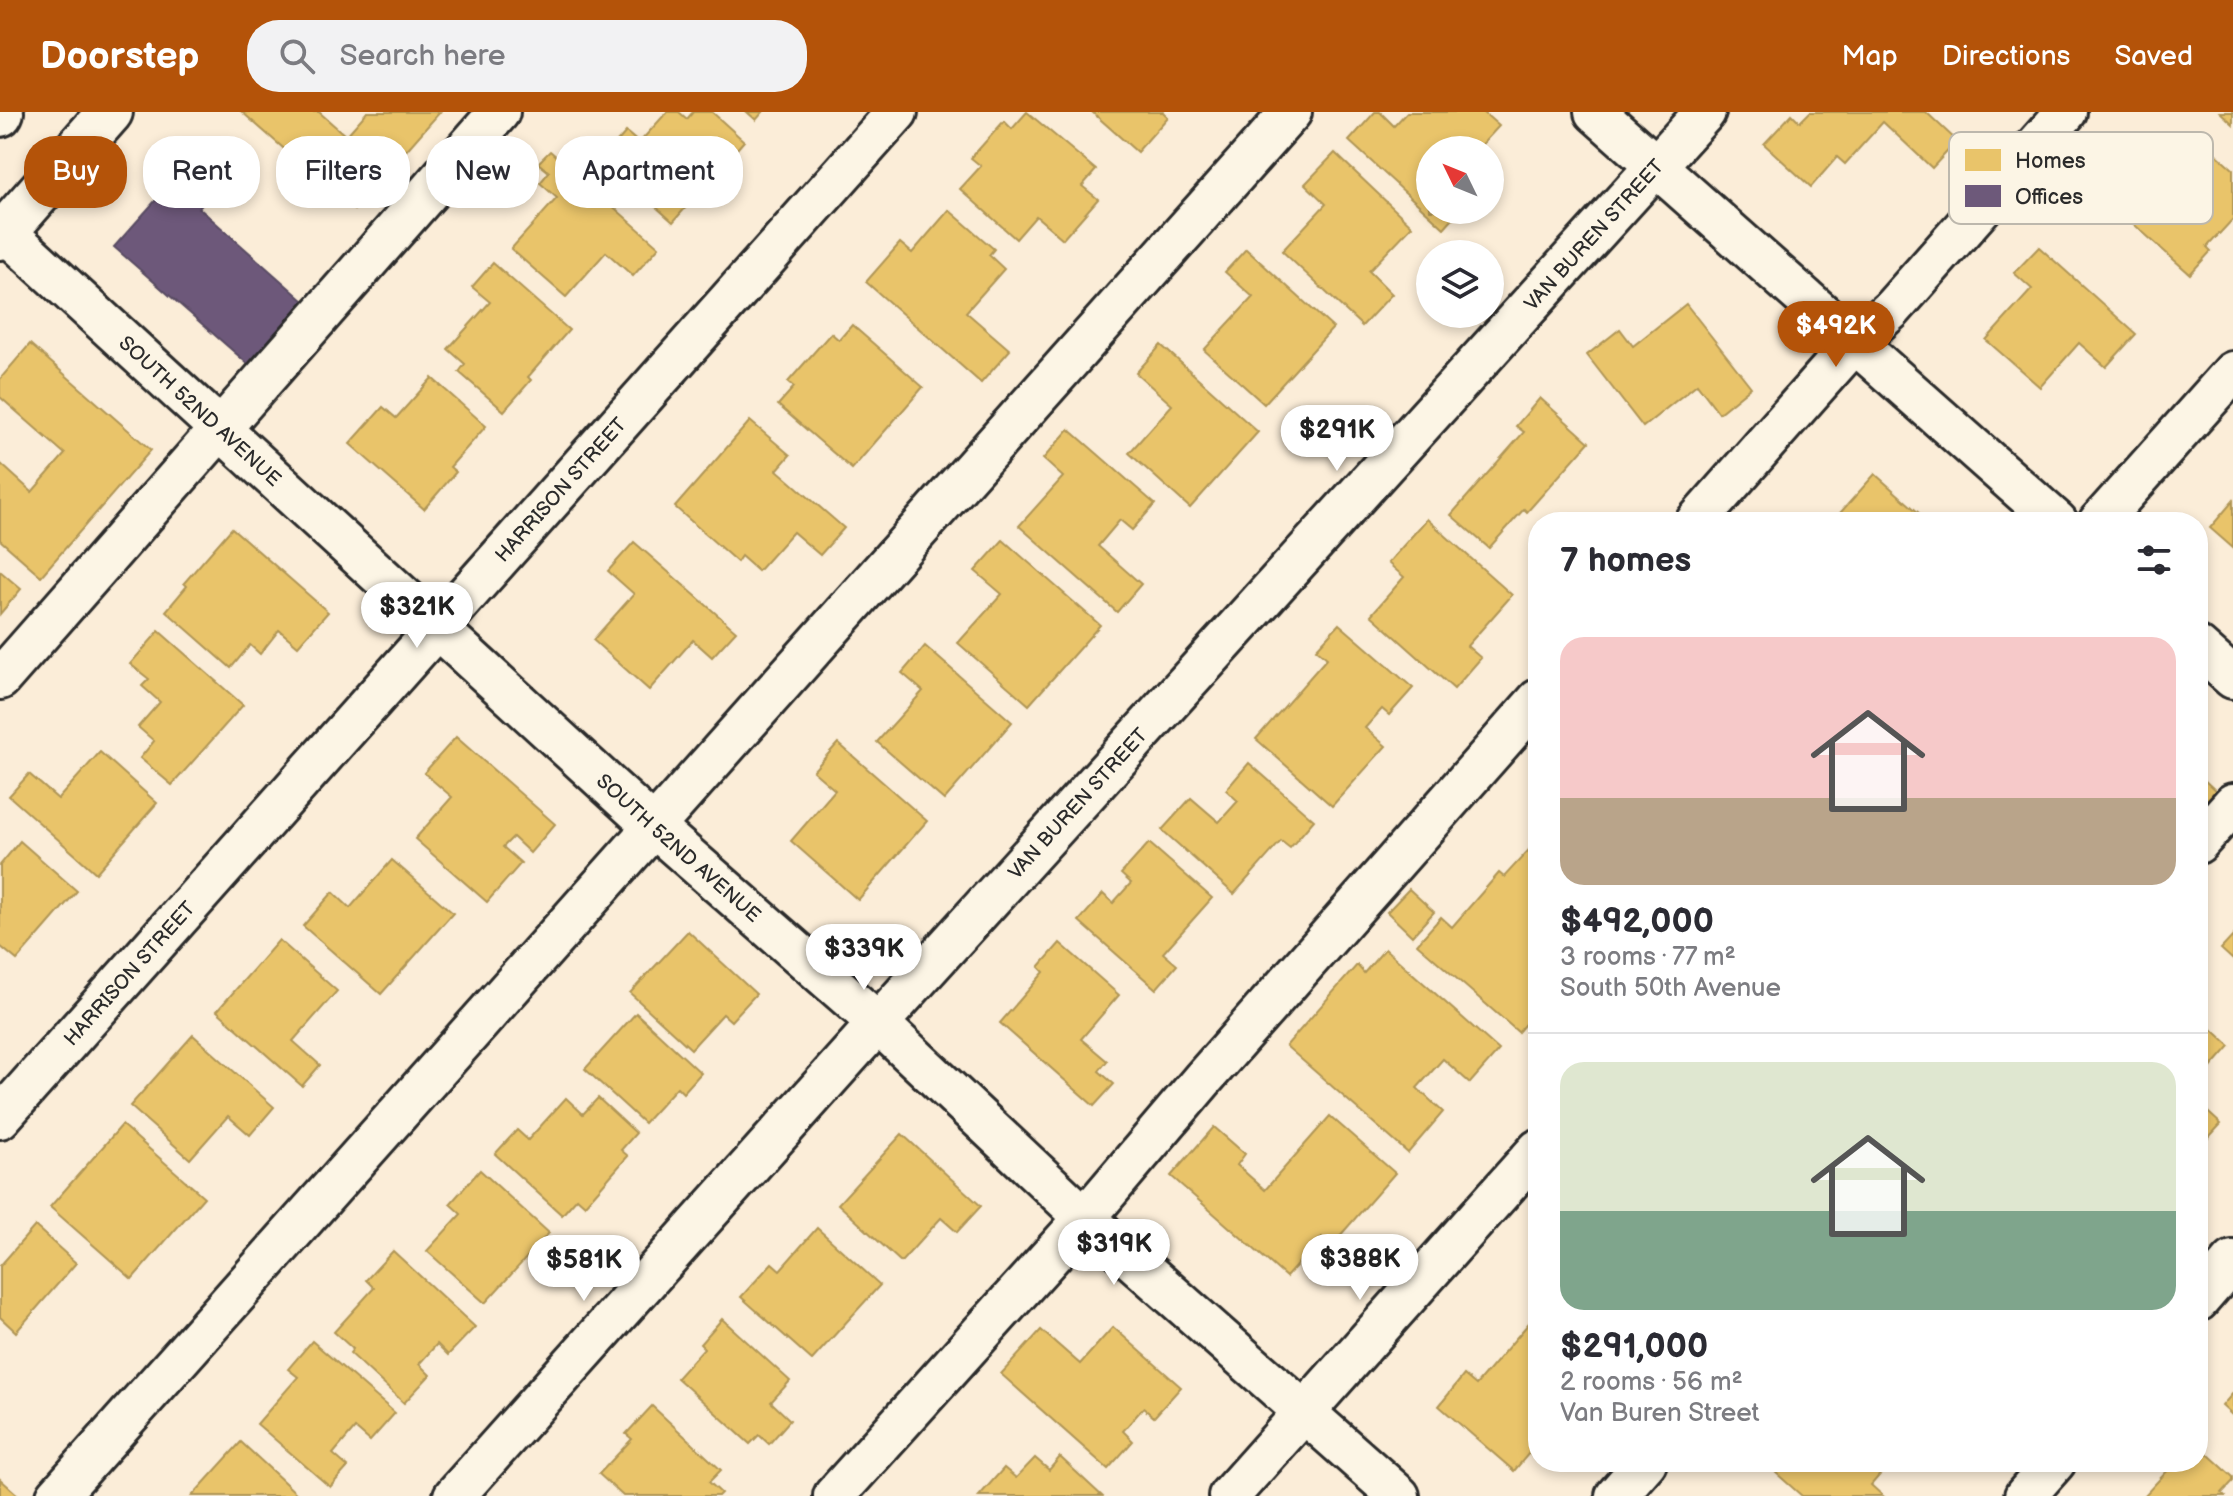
<!DOCTYPE html>
<html lang="en">
<head>
<meta charset="utf-8">
<style>
	body { margin:0; font-family:"Balsamiq Sans",sans-serif; background:#f2f2f3; color:#2b2b33; height:100vh; display:flex; flex-direction:column; font-size:30px; white-space:nowrap }
	* { box-sizing:border-box; margin:0 }
	p { font-size:26px; color:#7c7c81 }
	.icon { flex:none; width:44px; height:44px; fill:none; stroke:currentColor; stroke-width:2; stroke-linecap:round; stroke-linejoin:round }
	.map { position:relative; flex:1; overflow:hidden }
	.panel { position:absolute; left:1528px; top:400px; width:680px; height:960px; display:flex; flex-direction:column; background:#fff; border-radius:32px; box-shadow:0 4px 12px #0003 }
	.panel>* { flex:none }
	.hud { position:absolute; left:24px; top:24px; width:760px; height:72px; display:flex; gap:16px }
	.needle { width:52px; rotate:313deg }
	.fabs { position:absolute; left:1416px; top:24px; display:grid; gap:16px }
	.fabs a { display:grid; place-items:center; width:88px; height:88px; border-radius:50%; background:#fff; box-shadow:0 4px 12px #0003; font-size:40px }
	.price { position:absolute; translate:-50% -68px; padding:0 18px; border-radius:28px; background:#fff; color:#222; font-size:26px; line-height:52px; filter:drop-shadow(0 2px 4px #0008) }
	.price::after { content:''; position:absolute; left:50%; top:48px; width:24px; height:18px; margin-left:-12px; background:inherit; clip-path:polygon(0 0,100% 0,50% 100%) }
	.price.current { background:#b45309; color:#fff }
	ul { padding:0; list-style:none }
	li { display:grid; align-content:center; gap:16px; height:424px; padding:0 32px }
	li+li { border-top:2px solid #e1e1e2 }
	li span { display:grid; place-items:center; height:248px; border-radius:24px; color:#555 }
	li>.icon { margin-inline-start:auto }
	span .icon { width:144px; height:144px; fill:#fffc; stroke-width:1 }
	li b { font-size:34px }
	h2 { display:flex; justify-content:space-between; align-items:center; height:96px; padding:0 32px; font-size:34px }
	.chip { padding:0 28px; border-radius:32px; background:#fff; box-shadow:0 4px 12px #0003; font-size:28px; line-height:72px }
	.chip.current { background:#b45309; color:#fff }
	header { display:flex; align-items:center; gap:48px; box-sizing:border-box; height:112px; padding:0 40px; background:#b45309; color:#fff }
	header strong { font-size:38px }
	nav { display:flex; gap:44px; margin-inline-start:auto; font-size:28px }
	.search { width:560px; height:72px; background:#f2f2f3; display:flex; align-items:center; gap:20px; box-sizing:border-box; padding:0 28px; border-radius:32px; color:#7c7c81; font-size:30px }
	.map>svg:first-child { display:block }
</style>
</head>
<body>
<header>
<strong>Doorstep</strong>
<div class="search"><svg class="icon" aria-label="search" viewBox="0 0 24 24"><circle cx="10" cy="10" r="6"/><path d="M15 15l6 6"/></svg>Search here</div>
<nav><a>Map</a><a>Directions</a><a>Saved</a></nav>
</header>
<div class="map">
<svg width="2233" height="1384" viewBox="0 0 2233 1384">
	<rect width="100%" height="100%" fill="#fbedd8"/>
	<filter id="ink" filterUnits="userSpaceOnUse"><feTurbulence type="fractalNoise" baseFrequency=".0125" numOctaves="2"/><feDisplacementMap in="SourceGraphic" scale="16" xChannelSelector="R" yChannelSelector="G"/><feConvolveMatrix kernelMatrix="1 2 1 2 8 2 1 2 1" color-interpolation-filters="sRGB"/></filter>
	<g filter="url(#ink)">
		<!-- homes -->
		<g fill="#e9c46a" stroke="#b09657" stroke-width="2">
			<polygon points="242,0 319,0 346,24 367,0 440,0 354,98"/>
			<polygon points="667,0 679,0 687,7 693,0 712,0 744,29 673,110 602,47 626,20 639,31"/>
			<polygon points="747,0 763,0 756,8"/>
			<polygon points="1027,0 1096,58 1082,74 1098,87 1063,127 1036,104 1016,127 960,77 981,54 971,46 1004,9 1012,17"/>
			<polygon points="1092,0 1163,0 1168,5 1137,40"/>
			<polygon points="1375,0 1380,0 1394,14 1407,0 1483,0 1499,14 1477,38 1430,38 1430,98 1460,98 1444,116 1349,29"/>
			<polygon points="1810,0 1926,0 1957,29 1932,56 1883,10 1845,52 1837,45 1811,75 1764,32 1792,2 1800,10"/>
			<polygon points="2220,0 2233,0 2233,12"/>
			<polygon points="2196,24 2233,57 2233,107 2207,135 2211,139 2190,162 2094,77 2121,48 2150,75"/>
			<polygon points="550,39 659,135 633,164 606,140 566,185 511,137 557,86 540,71 549,60 538,51"/>
			<polygon points="1335,41 1412,114 1369,159 1392,182 1362,214 1282,139 1326,92 1305,72"/>
			<polygon points="949,98 994,137 989,143 1004,157 966,200 1010,238 981,271 866,170 900,131 912,141"/>
			<polygon points="2039,135 2136,222 2106,255 2079,231 2040,275 1986,228 2032,177 2014,161"/>
			<polygon points="1246,137 1333,216 1264,292 1204,238 1253,185 1225,160"/>
			<polygon points="493,151 569,218 528,265 531,268 504,299 459,260 465,252 448,237 490,190 472,175"/>
			<polygon points="1686,192 1751,275 1719,301 1697,272 1643,315 1587,243 1620,217 1633,234"/>
			<polygon points="852,213 923,275 852,357 778,293 794,275 788,270 831,221 839,228"/>
			<polygon points="30,232 151,338 41,464 0,428 0,351 32,380 65,342 0,285 0,267"/>
			<polygon points="1161,233 1258,320 1190,396 1129,341 1172,293 1136,261"/>
			<polygon points="432,266 486,314 450,355 456,360 424,397 350,332 383,295 396,306"/>
			<polygon points="1540,286 1589,330 1527,400 1524,397 1489,436 1451,403 1524,320 1516,314"/>
			<polygon points="750,309 790,343 777,358 844,416 820,443 793,420 758,459 741,444 737,450 675,395"/>
			<polygon points="1069,317 1155,392 1132,418 1120,408 1098,434 1141,472 1117,500 1019,414 1063,365 1043,347"/>
			<polygon points="1875,362 1929,410 1832,410"/>
			<polygon points="2233,389 2233,436 2210,416"/>
			<polygon points="1427,407 1512,483 1467,534 1481,546 1454,577 1371,503 1404,465 1388,451"/>
			<polygon points="232,416 328,500 298,534 279,518 260,542 250,533 231,556 166,499 187,474 184,471"/>
			<polygon points="1003,428 1100,513 1029,593 958,531 1002,482 975,459"/>
			<polygon points="634,430 736,519 712,545 693,528 649,578 593,528 634,482 608,459"/>
			<polygon points="0,459 21,477 0,502"/>
			<polygon points="1339,512 1413,576 1389,603 1382,597 1365,616 1386,634 1332,694 1256,627 1327,546 1316,537"/>
			<polygon points="159,519 243,593 172,673 140,646 154,629 138,615 160,590 142,574 149,567 130,552"/>
			<polygon points="925,534 1012,610 944,688 877,630 923,579 902,561"/>
			<polygon points="456,625 555,712 530,741 513,725 503,735 521,751 487,790 415,727 452,685 424,661"/>
			<polygon points="838,631 927,709 858,788 791,729 835,678 813,659"/>
			<polygon points="100,640 157,691 96,761 9,684 29,662 58,687"/>
			<polygon points="1249,651 1314,708 1290,736 1281,729 1234,782 1162,718 1191,686 1219,710 1238,689 1226,678"/>
			<polygon points="2202,666 2216,679 2198,699 2198,670"/>
			<polygon points="1538,728 1538,897 1518,920 1417,832 1441,805 1452,815 1499,761 1504,765"/>
			<polygon points="20,729 77,779 17,848 0,834 0,753"/>
			<polygon points="1149,731 1212,786 1163,841 1177,853 1156,877 1079,809 1103,782 1113,791 1131,771 1121,762"/>
			<polygon points="392,748 453,801 381,882 303,814 333,780 350,796"/>
			<polygon points="1409,777 1434,800 1412,824 1387,800"/>
			<polygon points="688,819 756,882 731,909 723,902 691,937 630,881"/>
			<polygon points="2233,824 2233,848 2221,837"/>
			<polygon points="279,828 337,879 293,929 320,953 302,974 217,899"/>
			<polygon points="1060,831 1119,883 1081,927 1107,949 1099,959 1114,972 1094,994 1000,911 1044,860 1039,855"/>
			<polygon points="1385,837 1499,938 1470,971 1443,947 1417,976 1443,1000 1408,1041 1286,934 1357,853 1364,861"/>
			<polygon points="636,901 701,961 683,981 677,975 644,1011 585,957"/>
			<polygon points="2198,904 2230,934 2208,959 2198,950"/>
			<polygon points="193,923 274,995 250,1023 228,1004 190,1047 130,994"/>
			<polygon points="566,986 583,1002 598,986 636,1021 621,1038 628,1044 585,1093 577,1086 562,1103 495,1042 517,1018 528,1028"/>
			<polygon points="2198,991 2221,1012 2198,1037"/>
			<polygon points="1330,1004 1395,1061 1331,1134 1322,1125 1286,1165 1171,1064 1214,1015 1245,1042 1237,1053 1265,1078"/>
			<polygon points="122,1013 204,1085 132,1167 50,1095"/>
			<polygon points="902,1022 981,1094 957,1120 941,1106 901,1150 838,1092"/>
			<polygon points="480,1058 549,1121 485,1191 427,1139 461,1102 450,1092"/>
			<polygon points="35,1114 76,1151 16,1220 0,1205 0,1154"/>
			<polygon points="817,1116 880,1173 812,1248 741,1185 772,1151 780,1158"/>
			<polygon points="393,1139 475,1215 448,1243 437,1232 419,1252 430,1263 404,1291 350,1241 353,1237 334,1220 374,1176 366,1168"/>
			<polygon points="722,1207 790,1269 771,1290 790,1308 769,1332 759,1323 750,1332 677,1266 704,1236 700,1232"/>
			<polygon points="1529,1211 1538,1218 1538,1342 1534,1346 1529,1341 1514,1359 1439,1294 1464,1263 1476,1273"/>
			<polygon points="1113,1215 1181,1275 1154,1305 1143,1296 1123,1319 1133,1329 1108,1357 1001,1262 1041,1218 1080,1252"/>
			<polygon points="312,1229 395,1301 370,1329 355,1316 333,1342 348,1355 330,1375 257,1312 298,1265 288,1257"/>
			<polygon points="2233,1281 2233,1304 2222,1294"/>
			<polygon points="652,1294 721,1358 709,1370 721,1381 718,1384 623,1384 599,1362 632,1327 626,1322"/>
			<polygon points="241,1330 299,1384 192,1384"/>
			<polygon points="2198,1333 2233,1365 2233,1369 2222,1381 2225,1384 2144,1384 2170,1356 2164,1350 2198,1350"/>
			<polygon points="1060,1345 1102,1384 979,1384 1004,1356 1016,1366 1035,1346 1049,1358"/>
			<polygon points="1786,1350 1891,1350 1871,1373 1883,1384 1802,1384 1776,1361"/>
			<polygon points="0,1367 19,1384 0,1384"/>
		</g>
		<!-- offices -->
		<polygon fill="#6d597a" stroke="#594b62" stroke-width="2" points="181,60 209,85 199,96 304,189 248,252 114,135"/>
		<g fill="none" stroke-linecap="round" stroke-linejoin="round">
			<!-- minor casing -->
			<g stroke="#2b2b2b" stroke-width="46">
				<g id="minor">
					<polyline points="1595,0 2057,410"/>
					<path id="s1" d="M0 115 653 714 878 911 1085 1106 1399 1384"/>
					<polyline points="1696,410 1855,230 1891,198 2066,0"/>
					<polyline points="2099,410 2233,260"/>
					<polyline points="2198,535 2233,566"/>
					<polyline points="0,567 499,0"/>
					<polyline points="2198,731 2233,692"/>
					<path id="s2" d="M0 1006 897 0"/>
					<polyline points="2198,1189 2233,1149"/>
					<polyline points="57,1384 1291,0"/>
					<path id="s3" d="M454 1384 878 911 1705 0"/>
					<polyline points="834,1384 1085,1106 1203,967 1538,588"/>
					<polyline points="1229,1384 1538,1038"/>
					<polyline points="1616,1384 1646,1350"/>
					<polyline points="2025,1384 2055,1350"/>
				</g>
			</g>
			<!-- highway casing -->
			<g stroke="#2b2b2b" stroke-width="50">
				<g id="highway">
					<polyline points="0,2 1,0"/>
					<polyline points="0,125 110,0"/>
				</g>
			</g>
			<!-- minor -->
			<use href="#minor" stroke="#fcf5e5" stroke-width="40"/>
			<!-- highway -->
			<use href="#highway" stroke="#fcf5e5" stroke-width="44"/>
		</g>
	</g>
	<g text-anchor="middle" stroke-width="8" stroke-linejoin="round" paint-order="stroke">
		<!-- street labels -->
		<g font-size="20" fill="#2b2b2b" stroke="#fcf5e5">
			<text dy="7" stroke="none"><textPath href="#s3" startOffset="1700">VAN BUREN STREET</textPath></text>
			<text dy="7" stroke="none"><textPath href="#s1" startOffset="272">SOUTH 52ND AVENUE</textPath></text>
			<text dy="7" stroke="none"><textPath href="#s2" startOffset="842">HARRISON STREET</textPath></text>
			<text dy="7" stroke="none"><textPath href="#s3" startOffset="932">VAN BUREN STREET</textPath></text>
			<text dy="7" stroke="none"><textPath href="#s1" startOffset="920">SOUTH 52ND AVENUE</textPath></text>
			<text dy="7" stroke="none"><textPath href="#s2" startOffset="194">HARRISON STREET</textPath></text>
		</g>
	</g>
	<!-- legend -->
	<rect x="1949" y="20" width="264" height="92" rx="12" fill="#fcf5e5" stroke="#bdb8ad" stroke-width="2"/>
	<rect x="1965" y="37" width="36" height="22" fill="#e9c46a"/>
	<rect x="1965" y="73" width="36" height="22" fill="#6d597a"/>
	<g font-size="22" fill="#2b2b2b">
		<text x="2015" y="56">Homes</text>
		<text x="2015" y="92">Offices</text>
	</g>
</svg>
<div class="fabs">
<a><svg class="needle" viewBox="-14 -14 28 28"><path d="M0-13l5 13h-10z" fill="#e53935"/><path d="M0 13l5-13h-10z" fill="#7c7c81"/></svg></a>
<a><svg class="icon" aria-label="layers" viewBox="0 0 24 24"><path d="M12 4l9 5-9 5-9-5zM3 14l9 5 9-5"/></svg></a>
</div>
<b class="price current" style="left:1836px;top:257px">$492K</b>
<b class="price" style="left:1337px;top:361px">$291K</b>
<b class="price" style="left:417px;top:538px">$321K</b>
<b class="price" style="left:864px;top:880px">$339K</b>
<b class="price" style="left:1114px;top:1175px">$319K</b>
<b class="price" style="left:1360px;top:1190px">$388K</b>
<b class="price" style="left:584px;top:1191px">$581K</b>
<div class="hud">
<a class="chip current">Buy</a>
<a class="chip">Rent</a>
<a class="chip">Filters</a>
<a class="chip">New</a>
<a class="chip">Apartment</a>
</div>
<section class="panel">
<h2>7 homes<svg class="icon" aria-label="filters" viewBox="0 0 24 24"><path d="M4 7h16M4 17h16"/><circle cx="9" cy="7" r="2"/><circle cx="15" cy="17" r="2"/></svg></h2>
<ul>
<li><span style="background:linear-gradient(#f6c9c9 65%,#b9a48a 0)"><svg class="icon" aria-label="home" viewBox="0 0 24 24"><path d="M3 11l9-7 9 7M6 9v11h12V9"/></svg></span><div><b>$492,000</b><p>3 rooms · 77 m²</p><p>South 50th Avenue</p></div></li>
<li><span style="background:linear-gradient(#dfe7d0 60%,#7fa58c 0)"><svg class="icon" aria-label="home" viewBox="0 0 24 24"><path d="M3 11l9-7 9 7M6 9v11h12V9"/></svg></span><div><b>$291,000</b><p>2 rooms · 56 m²</p><p>Van Buren Street</p></div></li>
</ul>
</section>
</div>
</body>
</html>
